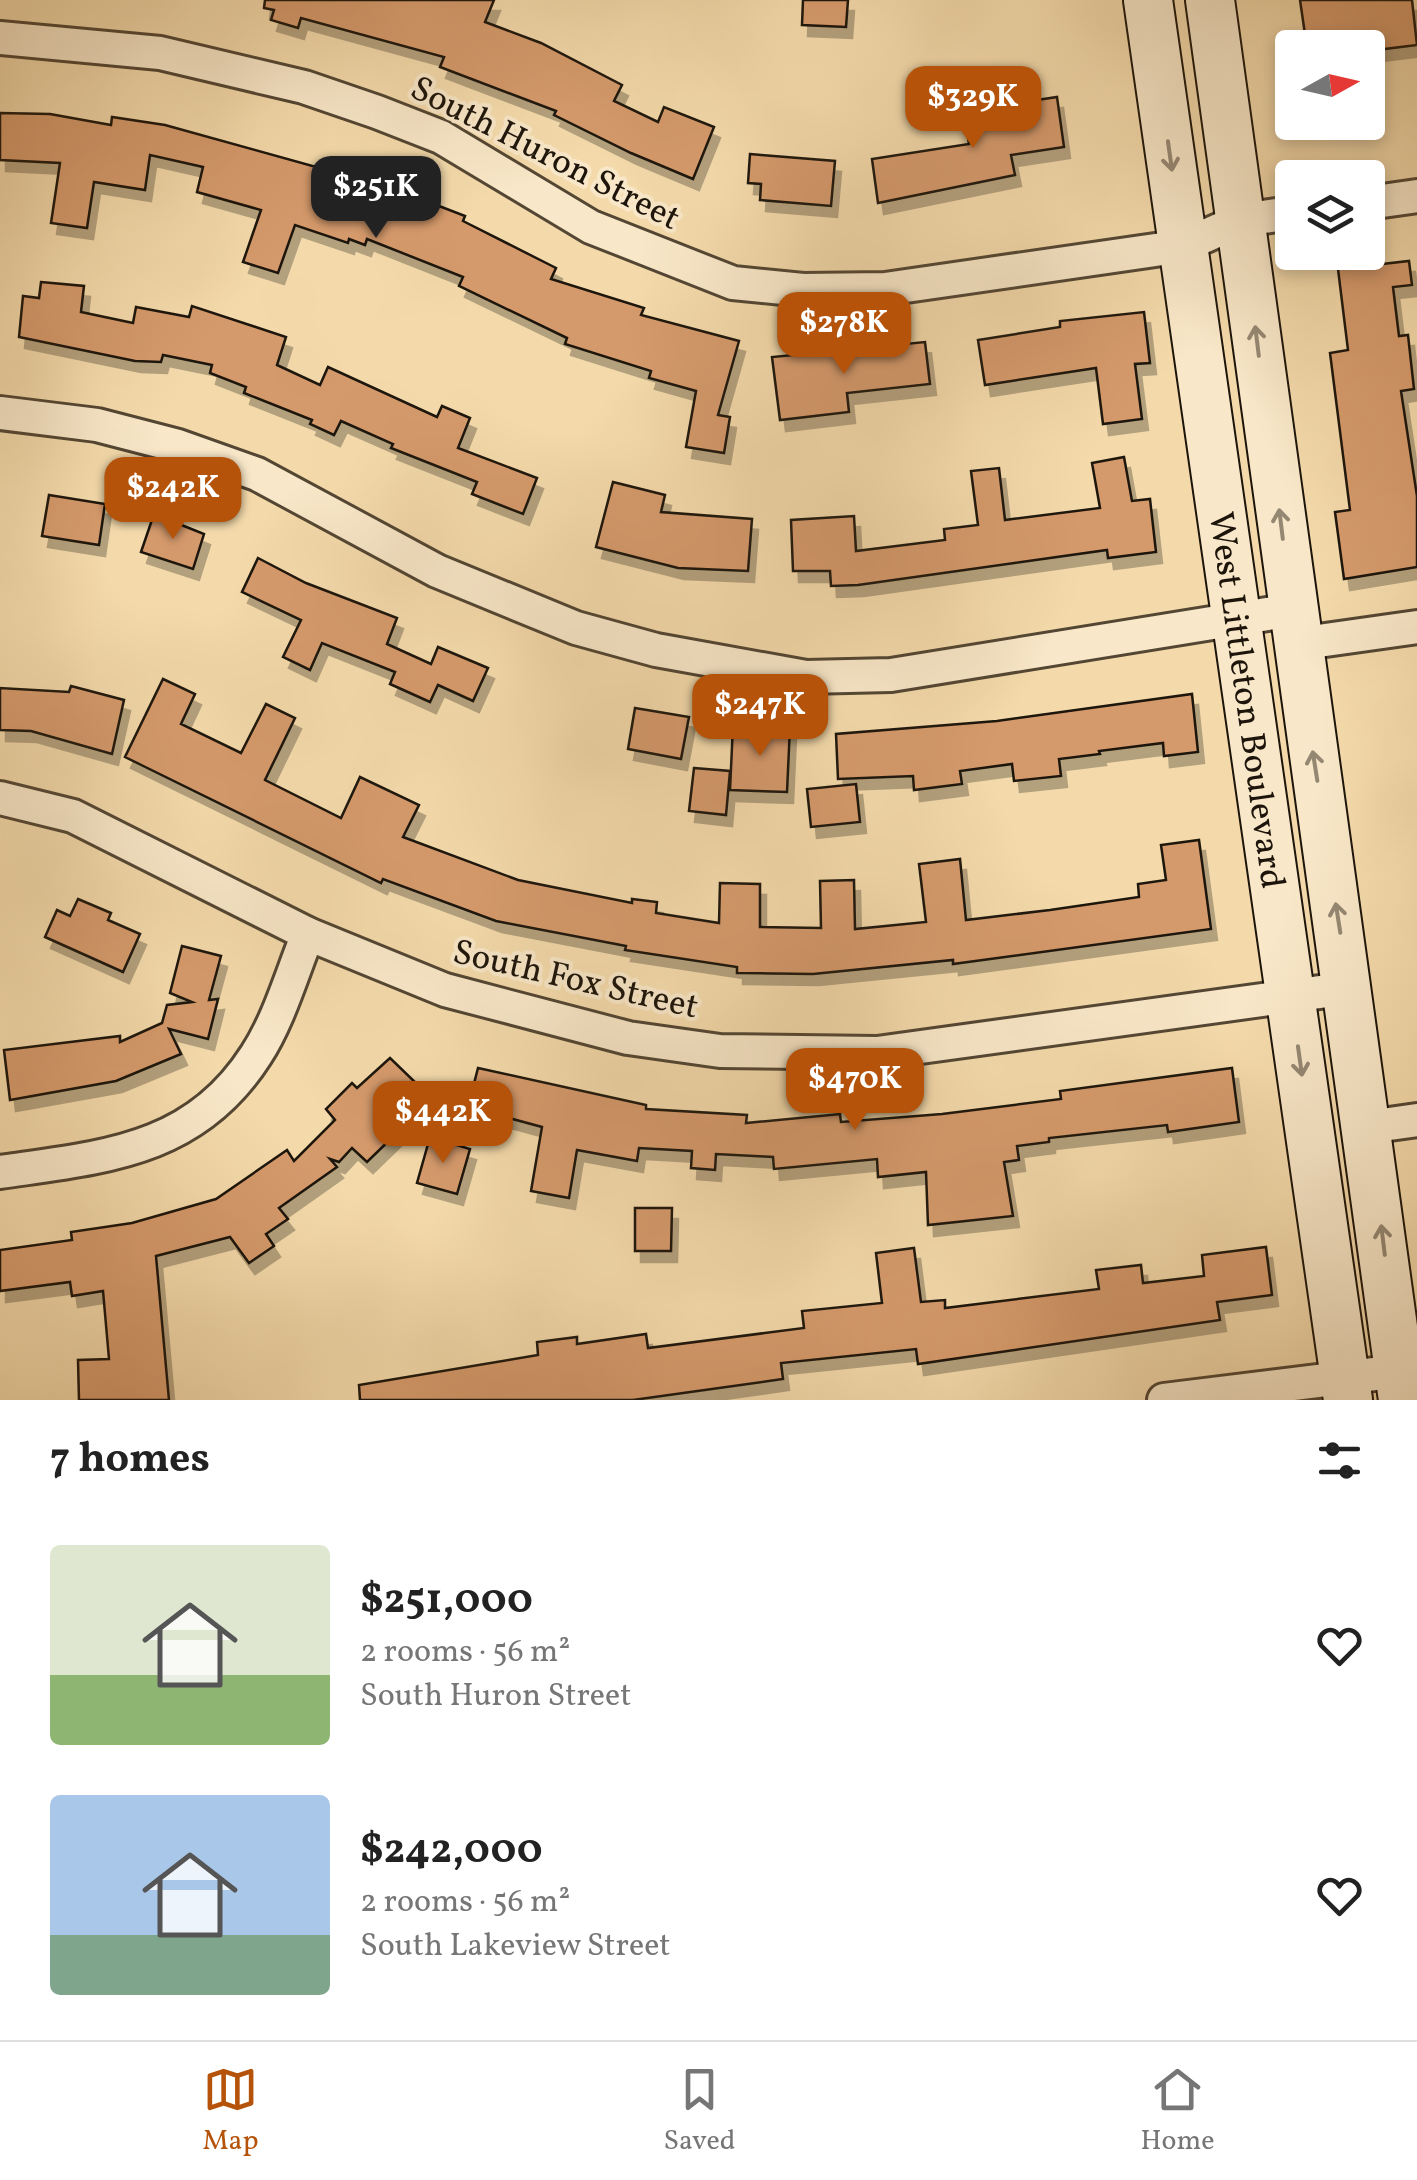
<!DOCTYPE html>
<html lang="en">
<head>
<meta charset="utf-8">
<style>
	body { margin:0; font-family:Vollkorn,serif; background:#f6f6f6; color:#222; height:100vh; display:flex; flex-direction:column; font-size:38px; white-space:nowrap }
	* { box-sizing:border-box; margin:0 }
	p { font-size:32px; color:#767676 }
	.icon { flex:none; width:55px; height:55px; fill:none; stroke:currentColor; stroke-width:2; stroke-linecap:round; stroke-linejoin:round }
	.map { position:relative; height:1400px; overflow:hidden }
	.panel { display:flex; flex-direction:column; background:#fff; flex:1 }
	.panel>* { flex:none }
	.needle { width:65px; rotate:82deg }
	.tools { position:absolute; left:1275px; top:30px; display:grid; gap:20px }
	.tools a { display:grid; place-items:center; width:110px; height:110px; border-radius:10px; background:#fff; box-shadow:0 5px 15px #0003; font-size:50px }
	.price { position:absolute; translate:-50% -85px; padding:0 22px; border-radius:20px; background:#b45309; color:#fff; font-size:32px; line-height:65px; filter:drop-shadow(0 2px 5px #0008) }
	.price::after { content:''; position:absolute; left:50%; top:60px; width:30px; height:22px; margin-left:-15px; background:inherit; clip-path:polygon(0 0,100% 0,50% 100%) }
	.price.active { background:#222; color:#fff }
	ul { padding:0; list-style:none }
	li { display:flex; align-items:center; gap:30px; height:250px; padding:0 50px }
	li span { display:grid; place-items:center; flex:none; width:280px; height:200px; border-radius:10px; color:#555 }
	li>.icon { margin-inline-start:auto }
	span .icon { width:120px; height:120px; fill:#fffc; stroke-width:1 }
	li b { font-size:42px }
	h2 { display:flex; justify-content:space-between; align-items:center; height:120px; padding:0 50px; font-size:42px }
	.dock { display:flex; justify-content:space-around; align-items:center; height:140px; border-top:2px solid #e0e0e0; background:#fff; font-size:28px; color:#767676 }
	.dock a { display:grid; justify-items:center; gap:5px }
	.dock .active { color:#b45309 }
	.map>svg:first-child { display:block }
</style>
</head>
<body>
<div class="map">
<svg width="1417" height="1400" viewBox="0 0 1417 1400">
	<defs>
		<filter id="shadow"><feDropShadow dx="6" dy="11" stdDeviation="0" flood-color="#0004"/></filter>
	</defs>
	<rect width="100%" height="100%" fill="#f4daab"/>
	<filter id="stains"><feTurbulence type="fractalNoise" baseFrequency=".002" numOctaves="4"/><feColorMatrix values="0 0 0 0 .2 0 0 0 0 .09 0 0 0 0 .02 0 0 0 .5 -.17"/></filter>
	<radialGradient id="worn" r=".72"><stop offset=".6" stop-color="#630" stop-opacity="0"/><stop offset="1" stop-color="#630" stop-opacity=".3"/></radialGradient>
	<!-- building -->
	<g fill="#d59a6c" stroke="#1d150b" stroke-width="2.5" filter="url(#shadow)">
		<polygon points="265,0 494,0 485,22 541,43 622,85 614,101 658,122 664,107 714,127 693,179 631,153 554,115 556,111 440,67 444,57 301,18 298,28 271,20 274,10 264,8"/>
		<polygon points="803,0 848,0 846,27 802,25"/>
		<polygon points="1300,0 1412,0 1417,45 1368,51 1368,48 1307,48"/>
		<polygon points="1057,97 1064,147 1011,155 1015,175 878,203 872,159 969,144 964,111"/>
		<polygon points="0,113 50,114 111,125 112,117 165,125 395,189 465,216 463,221 556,268 551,279 644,308 641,315 739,341 718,415 730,417 724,453 686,447 696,391 649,378 651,371 565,344 567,338 459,286 463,277 367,239 365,245 349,239 348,243 295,225 278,273 243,262 261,210 197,192 203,167 150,155 145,190 94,182 87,228 51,223 60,163 0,160"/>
		<polygon points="750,154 835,161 831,206 760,200 761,184 748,183"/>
		<polygon points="1409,261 1412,285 1393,287 1399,336 1408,335 1414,389 1401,391 1417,496 1417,567 1344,579 1335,512 1350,510 1330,353 1348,350 1338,269"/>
		<polygon points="41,282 84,286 81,312 133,323 136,307 189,317 192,306 286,337 277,365 320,385 328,367 437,417 442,406 470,418 458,448 537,478 523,514 472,494 477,482 391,448 393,444 341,421 334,435 310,424 312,420 244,393 246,387 210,373 212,365 163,355 161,362 135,361 19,337 23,296 39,298"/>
		<polygon points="1144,312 1150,363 1135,364 1142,419 1103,424 1096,368 985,385 978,340 1060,327 1060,321"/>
		<polygon points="925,342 930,384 847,393 849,412 780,420 772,357"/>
		<polygon points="1124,457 1132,501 1150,499 1156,552 1108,558 1107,550 858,585 831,586 830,571 793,571 791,520 854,516 856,551 945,540 944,529 978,525 971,471 999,468 1005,520 1100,508 1092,463"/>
		<polygon points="613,482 665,495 661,512 752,519 748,571 678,568 596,547"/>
		<polygon points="49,495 105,504 99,545 42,536"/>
		<polygon points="154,514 204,534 193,569 141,552"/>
		<polygon points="258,558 306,583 397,618 387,644 431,664 438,647 488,668 473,701 438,685 430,702 390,684 395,672 322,643 310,670 283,657 301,620 242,592"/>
		<polygon points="163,679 195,694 181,724 241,753 266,704 295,718 265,780 341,818 360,777 419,805 403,837 518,880 632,903 632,899 657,902 656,913 719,923 720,883 760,884 760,927 821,928 820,881 854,880 855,929 926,922 919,864 960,859 966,920 1050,910 1139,897 1138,884 1166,880 1161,845 1199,840 1211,929 953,964 953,960 813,974 737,973 737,967 625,950 626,946 496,921 383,879 381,883 125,757"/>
		<polygon points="71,686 124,700 112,754 31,731 0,730 0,688 69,692"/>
		<polygon points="1192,694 1198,752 1164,756 1163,743 1099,751 1100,754 1059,759 1061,776 1014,781 1012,764 960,771 962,784 914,790 913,776 838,779 836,734 997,721"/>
		<polygon points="635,708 689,717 681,759 628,749"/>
		<polygon points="733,725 790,727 787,792 730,790"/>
		<polygon points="694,768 730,771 726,815 689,811"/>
		<polygon points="856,784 860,822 811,827 807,789"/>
		<polygon points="78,899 111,913 108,920 140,934 123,972 45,937 57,910 70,916"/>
		<polygon points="182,946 221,956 209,1000 218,999 208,1039 169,1029 181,1054 116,1081 10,1100 4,1050 120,1036 120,1042 162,1023 167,1005 192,1002 170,993"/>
		<polygon points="390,1058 417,1084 382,1123 401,1129 367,1162 352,1148 339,1162 330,1159 337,1167 279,1208 288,1219 266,1234 274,1246 249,1263 230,1237 156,1256 169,1400 79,1400 78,1360 109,1359 103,1291 72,1296 70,1282 0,1291 0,1250 72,1240 71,1232 132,1223 216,1199 287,1150 294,1161 335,1120 326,1109 352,1083 357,1088"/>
		<polygon points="478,1068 646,1105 646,1109 747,1115 746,1123 840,1114 841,1122 942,1114 1061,1099 1060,1091 1232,1068 1239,1122 1168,1132 1167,1125 1049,1138 1049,1142 1017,1146 1019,1160 1004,1162 1013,1216 928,1225 926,1172 878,1177 877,1159 774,1169 773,1157 716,1154 715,1170 691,1168 692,1151 639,1148 637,1161 577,1150 569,1198 531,1191 542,1127 468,1107"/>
		<polygon points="430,1137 470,1149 457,1194 417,1183"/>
		<polygon points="635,1208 672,1208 671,1251 635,1251"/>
		<polygon points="1266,1247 1272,1295 1217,1302 1220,1320 918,1364 916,1349 781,1363 783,1379 633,1400 360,1400 359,1385 538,1355 537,1342 577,1337 577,1344 646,1334 648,1348 804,1328 802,1311 882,1303 876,1253 914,1248 921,1302 945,1300 945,1308 1099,1289 1096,1270 1141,1265 1143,1283 1204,1276 1202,1255"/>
	</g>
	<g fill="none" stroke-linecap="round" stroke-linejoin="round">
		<!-- street casing -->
		<g stroke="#534633" stroke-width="38">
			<g id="street">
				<polyline points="0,38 160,53 304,87 377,112 441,137 591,227 733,283 803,290 885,289 1183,246 1241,220 1292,213"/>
				<polyline points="1368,203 1417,196"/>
				<polyline points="0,413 97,425 178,446 257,474 437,571 576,628 656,650 806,677 891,675 1292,610"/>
				<polyline points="1297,644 1417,627"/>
				<polyline points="0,798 73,816 308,934 445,990 628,1038 720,1051 877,1053 1349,988"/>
				<polyline points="1368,1127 1417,1120"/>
				<path d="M0 1172C103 1157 194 1152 256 1055 279 1020 292 973 308 934"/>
				<polyline points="1164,1400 1399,1371"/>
			</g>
		</g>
		<!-- secondary casing -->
		<g stroke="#1d150b" stroke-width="52">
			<g id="secondary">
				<polyline points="1148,0 1348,1400"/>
				<polyline points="1210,0 1403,1400"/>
			</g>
		</g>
		<!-- street -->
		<use href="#street" stroke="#f8e7c8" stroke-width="32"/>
		<!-- secondary -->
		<use href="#secondary" stroke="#f8e7c8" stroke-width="48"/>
	</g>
	<!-- one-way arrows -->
	<defs><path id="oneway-shaft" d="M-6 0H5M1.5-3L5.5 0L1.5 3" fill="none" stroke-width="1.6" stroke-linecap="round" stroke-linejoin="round" transform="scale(2.5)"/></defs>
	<g stroke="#958873">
		<use href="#oneway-shaft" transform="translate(1170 156) rotate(82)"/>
		<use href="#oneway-shaft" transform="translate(1257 341) rotate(-97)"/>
		<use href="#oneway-shaft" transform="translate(1281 524) rotate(-97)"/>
		<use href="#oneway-shaft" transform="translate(1315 766) rotate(-99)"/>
		<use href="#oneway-shaft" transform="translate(1338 918) rotate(-99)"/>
		<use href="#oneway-shaft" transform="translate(1300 1061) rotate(82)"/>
		<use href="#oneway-shaft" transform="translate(1383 1240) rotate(-97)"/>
	</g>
	<g text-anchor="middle" stroke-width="8" stroke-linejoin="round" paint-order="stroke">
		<!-- street labels -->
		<g font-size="35" fill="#1d150b" stroke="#f8e7c8">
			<text transform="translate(546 152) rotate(27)" y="12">South Huron Street</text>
			<text transform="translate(1248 700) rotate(82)" y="12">West Littleton Boulevard</text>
			<text transform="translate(576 978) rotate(13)" y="12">South Fox Street</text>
		</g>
	</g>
	<rect width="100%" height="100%" filter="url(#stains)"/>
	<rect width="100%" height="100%" fill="url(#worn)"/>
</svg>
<div class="tools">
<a><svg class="needle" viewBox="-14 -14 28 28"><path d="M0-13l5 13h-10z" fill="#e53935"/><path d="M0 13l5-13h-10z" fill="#767676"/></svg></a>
<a><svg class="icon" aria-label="layers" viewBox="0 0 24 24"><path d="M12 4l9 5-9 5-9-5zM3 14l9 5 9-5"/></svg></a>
</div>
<b class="price" style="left:973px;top:151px">$329K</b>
<b class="price active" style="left:376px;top:241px">$251K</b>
<b class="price" style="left:844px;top:377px">$278K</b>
<b class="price" style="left:173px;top:542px">$242K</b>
<b class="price" style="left:760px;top:759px">$247K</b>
<b class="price" style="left:855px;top:1133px">$470K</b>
<b class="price" style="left:443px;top:1166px">$442K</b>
</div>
<section class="panel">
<h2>7 homes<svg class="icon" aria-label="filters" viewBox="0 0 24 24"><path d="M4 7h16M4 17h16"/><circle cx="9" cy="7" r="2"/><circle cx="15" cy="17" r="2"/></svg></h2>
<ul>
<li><span style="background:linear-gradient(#dfe7d0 65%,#8fb573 0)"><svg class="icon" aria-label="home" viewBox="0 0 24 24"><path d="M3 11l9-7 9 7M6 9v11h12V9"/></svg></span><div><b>$251,000</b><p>2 rooms · 56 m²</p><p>South Huron Street</p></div><svg class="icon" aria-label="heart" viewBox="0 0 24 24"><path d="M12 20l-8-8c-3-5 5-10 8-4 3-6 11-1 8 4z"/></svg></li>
<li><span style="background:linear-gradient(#a9c7e8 70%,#7fa58c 0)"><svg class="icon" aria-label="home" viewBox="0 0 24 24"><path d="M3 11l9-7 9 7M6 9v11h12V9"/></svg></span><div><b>$242,000</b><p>2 rooms · 56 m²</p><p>South Lakeview Street</p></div><svg class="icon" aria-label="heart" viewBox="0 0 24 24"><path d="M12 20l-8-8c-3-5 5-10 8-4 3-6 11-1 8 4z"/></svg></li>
</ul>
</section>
<nav class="dock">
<a class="active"><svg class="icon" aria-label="map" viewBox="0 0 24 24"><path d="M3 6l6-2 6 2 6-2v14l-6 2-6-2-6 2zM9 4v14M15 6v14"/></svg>Map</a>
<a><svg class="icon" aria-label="saved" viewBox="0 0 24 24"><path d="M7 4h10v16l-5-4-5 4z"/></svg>Saved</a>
<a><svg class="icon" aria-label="home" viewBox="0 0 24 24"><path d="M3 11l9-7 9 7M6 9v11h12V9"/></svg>Home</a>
</nav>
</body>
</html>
